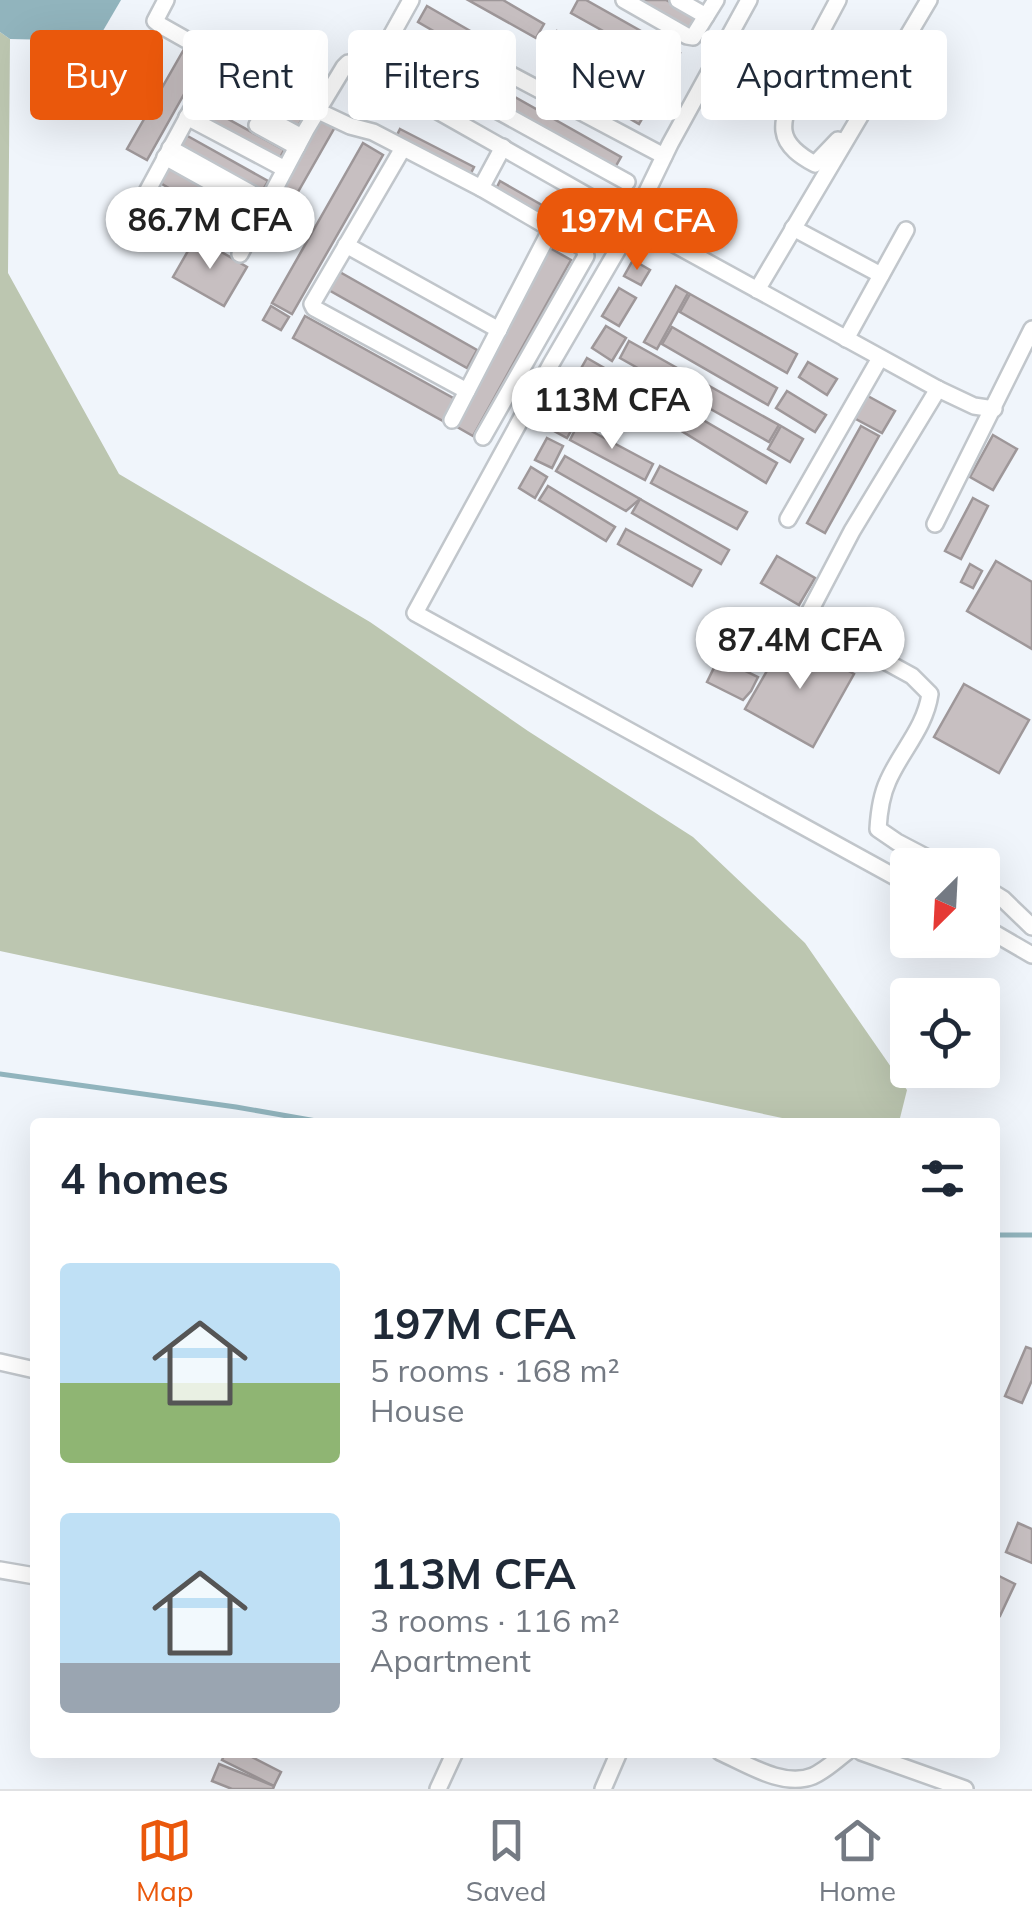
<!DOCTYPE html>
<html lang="en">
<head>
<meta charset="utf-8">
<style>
	body { margin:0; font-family:Mulish,sans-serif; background:#f6f6f7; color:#1f2937; height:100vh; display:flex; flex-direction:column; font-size:38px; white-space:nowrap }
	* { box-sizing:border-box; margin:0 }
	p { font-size:32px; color:#747a83 }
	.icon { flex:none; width:55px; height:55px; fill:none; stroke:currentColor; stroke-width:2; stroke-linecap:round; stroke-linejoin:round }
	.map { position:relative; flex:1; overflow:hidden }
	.side { position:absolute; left:30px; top:1118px; width:970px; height:640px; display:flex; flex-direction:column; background:#fff; border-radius:10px; box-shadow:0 10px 40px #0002 }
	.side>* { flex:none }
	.hud { position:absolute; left:30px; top:30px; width:972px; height:90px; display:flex; gap:20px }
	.needle { width:65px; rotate:204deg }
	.tools { position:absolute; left:890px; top:848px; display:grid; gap:20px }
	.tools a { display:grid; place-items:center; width:110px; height:110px; border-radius:10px; background:#fff; box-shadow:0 10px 40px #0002; font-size:50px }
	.price { position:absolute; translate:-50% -85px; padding:0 22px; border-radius:35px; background:#fff; color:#222; font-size:32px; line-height:65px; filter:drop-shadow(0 2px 5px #0008) }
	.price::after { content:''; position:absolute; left:50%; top:60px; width:30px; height:22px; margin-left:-15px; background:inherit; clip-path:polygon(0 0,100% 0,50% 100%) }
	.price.active { background:#ea580c; color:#fff }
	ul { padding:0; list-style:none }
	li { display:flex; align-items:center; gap:30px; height:250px; padding:0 30px }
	li span { display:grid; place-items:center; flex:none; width:280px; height:200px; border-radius:10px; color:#555 }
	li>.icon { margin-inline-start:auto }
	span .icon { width:120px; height:120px; fill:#fffc; stroke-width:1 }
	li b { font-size:42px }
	h2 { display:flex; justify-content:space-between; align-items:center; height:120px; padding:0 30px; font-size:42px }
	.chip { padding:0 35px; border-radius:10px; background:#fff; box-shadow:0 10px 40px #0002; font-size:35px; line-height:90px }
	.chip.active { background:#ea580c; color:#fff }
	.menu { display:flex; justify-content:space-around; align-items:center; height:140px; border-top:2px solid #e0e1e3; background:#fff; font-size:28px; color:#747a83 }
	.menu a { display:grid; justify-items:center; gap:5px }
	.menu .active { color:#ea580c }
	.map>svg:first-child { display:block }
</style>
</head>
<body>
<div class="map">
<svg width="1032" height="1789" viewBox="0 0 1032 1789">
	<rect width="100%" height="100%" fill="#f0f5fb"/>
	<!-- green -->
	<polygon fill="#bcc6b0" points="0,32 10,39 8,273 119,474 370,622 528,731 693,837 805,943 907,1090 899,1122 801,1122 0,951"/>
	<!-- water -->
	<polygon fill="#91b4bd" points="0,0 121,0 97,41 10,39 0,32"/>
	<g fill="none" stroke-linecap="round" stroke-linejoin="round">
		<!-- stream -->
		<g stroke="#91b4bd" stroke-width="5">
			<polyline points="0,1074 236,1107 322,1122"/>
			<polyline points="995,1235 1032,1235"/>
		</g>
	</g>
	<!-- building -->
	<g fill="#c7bfc1" stroke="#9e9799" stroke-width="2.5">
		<polygon points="468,0 503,0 544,24 536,38"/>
		<polygon points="578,0 586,0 648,35 639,51 571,13"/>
		<polygon points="630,0 666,0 697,17 689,33"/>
		<polygon points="427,6 498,47 489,63 418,22"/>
		<polygon points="557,31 630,71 622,85 549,45"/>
		<polygon points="408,34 481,76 471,92 398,51"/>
		<polygon points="661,42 680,53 639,124 620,113"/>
		<polygon points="187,44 206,55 147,160 127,149"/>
		<polygon points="219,70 303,117 296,130 212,84"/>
		<polygon points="490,83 621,157 613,171 482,97"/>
		<polygon points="201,104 284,150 277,163 194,117"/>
		<polygon points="318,118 335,127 274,234 258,224"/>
		<polygon points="400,129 474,167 468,179 394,141"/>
		<polygon points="184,134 268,181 260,195 176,147"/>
		<polygon points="363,143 383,155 292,314 272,303"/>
		<polygon points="167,164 251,213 240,230 157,181"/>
		<polygon points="500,181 582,228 576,240 494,193"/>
		<polygon points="196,237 247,267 224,306 173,277"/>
		<polygon points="550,248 571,260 473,436 452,424"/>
		<polygon points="633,260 650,270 641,285 624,276"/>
		<polygon points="338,271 477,350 467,368 327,289"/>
		<polygon points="676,286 688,293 657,349 644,342"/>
		<polygon points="619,288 636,298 619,326 602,316"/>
		<polygon points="690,294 797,354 787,373 680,312"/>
		<polygon points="271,306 289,317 281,330 263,320"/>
		<polygon points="305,316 455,399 443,421 293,338"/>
		<polygon points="606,326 626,338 612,361 592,348"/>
		<polygon points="672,327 777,388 768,405 662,344"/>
		<polygon points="629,341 779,425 769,442 620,358"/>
		<polygon points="587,358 606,369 594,390 575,379"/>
		<polygon points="808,362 837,379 827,395 799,377"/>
		<polygon points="611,372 682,412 673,429 602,389"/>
		<polygon points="787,391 826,415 815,432 776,408"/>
		<polygon points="866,395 895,411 882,433 854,418"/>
		<polygon points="566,408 580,415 567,438 554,431"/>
		<polygon points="691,413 777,463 766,483 680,430"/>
		<polygon points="578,424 653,464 645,480 570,440"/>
		<polygon points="781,426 803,439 790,462 768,449"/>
		<polygon points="861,426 879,436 825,533 807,523"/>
		<polygon points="993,435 1017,449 993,490 970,477"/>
		<polygon points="547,438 563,446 552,468 535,460"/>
		<polygon points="565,456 640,499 626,511 556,471"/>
		<polygon points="660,466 747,512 737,529 651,483"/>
		<polygon points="531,467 547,477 535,498 519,488"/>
		<polygon points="548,486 615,527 606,541 539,500"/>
		<polygon points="973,498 988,506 961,559 945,551"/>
		<polygon points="640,499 729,550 721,564 632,513"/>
		<polygon points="626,529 701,570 692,586 618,544"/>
		<polygon points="777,556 815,578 799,605 761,583"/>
		<polygon points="996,561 1032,582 1032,649 967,611"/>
		<polygon points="970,564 982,571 973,588 961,582"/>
		<polygon points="787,636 854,674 813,747 745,709"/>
		<polygon points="729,637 743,644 733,665 758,677 751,691 743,700 707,682"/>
		<polygon points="964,684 1029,720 999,773 934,737"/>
		<polygon points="1026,1347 1032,1349 1032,1380 1022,1403 1005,1396"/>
		<polygon points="1018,1523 1032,1529 1032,1563 1006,1552"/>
		<polygon points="995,1574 1015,1584 1000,1616 995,1614"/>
		<polygon points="226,1752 242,1752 281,1772 274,1786 222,1760"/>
		<polygon points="219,1764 274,1786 273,1789 232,1789 212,1781"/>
	</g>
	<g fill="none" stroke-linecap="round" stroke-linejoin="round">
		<!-- minor casing -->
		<g stroke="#c1c6cb" stroke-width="20">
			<g id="minor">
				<polyline points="166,0 155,21 160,25 282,94 350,126 373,132 481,188 503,147"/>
				<polyline points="624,0 687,36 693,37 716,0"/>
				<polyline points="678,0 706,16"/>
				<polyline points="749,0 670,144 625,237 551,364 415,613 908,884"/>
				<path d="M838 0C824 27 780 103 784 131 786 147 802 157 815 164L838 140"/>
				<polyline points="384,48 627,182"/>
				<polyline points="371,72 411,0"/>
				<polyline points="204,84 302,137"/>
				<polyline points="477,97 497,70 502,70 664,156"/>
				<polyline points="187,117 285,169"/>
				<polyline points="257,125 297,147"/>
				<polyline points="170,148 267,202"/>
				<polyline points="403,148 312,304 314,308 467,391"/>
				<polyline points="165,157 262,211"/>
				<polyline points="481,188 584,248 586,256 483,437"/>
				<polyline points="142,201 220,57"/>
				<polyline points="793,228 881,275"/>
				<polyline points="346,245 499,330"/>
				<polyline points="240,254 306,130 344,67 348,63 353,63 632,221 938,389 974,406 994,409"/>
				<polyline points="757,290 929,0"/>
				<polyline points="846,339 906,230"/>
				<path d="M938 389 852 531 809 613 817 624 912 676 930 694C925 728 901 751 888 781 881 796 879 812 878 829L897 842 941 865"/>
				<polyline points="452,420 551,229"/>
				<polyline points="788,519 880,358"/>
				<polyline points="935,524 1032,329"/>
				<polyline points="982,886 1003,899 1032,927"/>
				<polyline points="982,926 1032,955"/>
				<polyline points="0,1362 35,1370"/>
				<polyline points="0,1570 35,1576"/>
				<path d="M720 1752C747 1764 783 1788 813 1776 826 1770 836 1760 847 1752"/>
				<polyline points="861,1752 965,1789"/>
				<polyline points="438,1789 455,1752"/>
				<polyline points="603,1789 619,1752"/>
			</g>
		</g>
		<!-- minor -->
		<use href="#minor" stroke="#fff" stroke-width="15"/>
	</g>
</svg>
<div class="tools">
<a><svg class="needle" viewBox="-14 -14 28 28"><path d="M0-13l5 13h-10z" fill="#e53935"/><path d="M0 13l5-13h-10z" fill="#747a83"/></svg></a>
<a><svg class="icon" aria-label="locate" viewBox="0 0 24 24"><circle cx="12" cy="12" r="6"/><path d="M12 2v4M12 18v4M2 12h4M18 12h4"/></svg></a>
</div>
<b class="price" style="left:210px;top:272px">86.7M CFA</b>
<b class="price active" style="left:637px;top:273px">197M CFA</b>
<b class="price" style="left:612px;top:452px">113M CFA</b>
<b class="price" style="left:800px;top:692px">87.4M CFA</b>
<div class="hud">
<a class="chip active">Buy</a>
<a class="chip">Rent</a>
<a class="chip">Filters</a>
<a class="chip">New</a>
<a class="chip">Apartment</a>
</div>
<section class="side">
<h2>4 homes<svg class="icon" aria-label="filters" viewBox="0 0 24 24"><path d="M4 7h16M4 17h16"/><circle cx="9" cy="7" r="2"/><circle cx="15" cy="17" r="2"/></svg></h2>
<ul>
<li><span style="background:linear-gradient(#bfe0f5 60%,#8fb573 0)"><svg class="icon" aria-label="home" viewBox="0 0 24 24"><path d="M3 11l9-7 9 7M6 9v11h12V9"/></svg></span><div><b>197M CFA</b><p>5 rooms · 168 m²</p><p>House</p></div></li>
<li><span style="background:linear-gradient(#bfe0f5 75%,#9aa5b1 0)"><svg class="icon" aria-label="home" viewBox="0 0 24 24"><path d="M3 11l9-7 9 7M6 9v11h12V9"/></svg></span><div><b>113M CFA</b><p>3 rooms · 116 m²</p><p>Apartment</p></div></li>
</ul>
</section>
</div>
<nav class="menu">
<a class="active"><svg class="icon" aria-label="map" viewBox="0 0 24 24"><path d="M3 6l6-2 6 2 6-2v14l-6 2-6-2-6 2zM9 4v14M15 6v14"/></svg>Map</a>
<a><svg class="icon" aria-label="saved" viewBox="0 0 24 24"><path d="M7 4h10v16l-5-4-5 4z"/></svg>Saved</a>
<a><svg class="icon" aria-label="home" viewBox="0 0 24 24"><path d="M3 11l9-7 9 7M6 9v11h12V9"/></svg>Home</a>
</nav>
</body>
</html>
